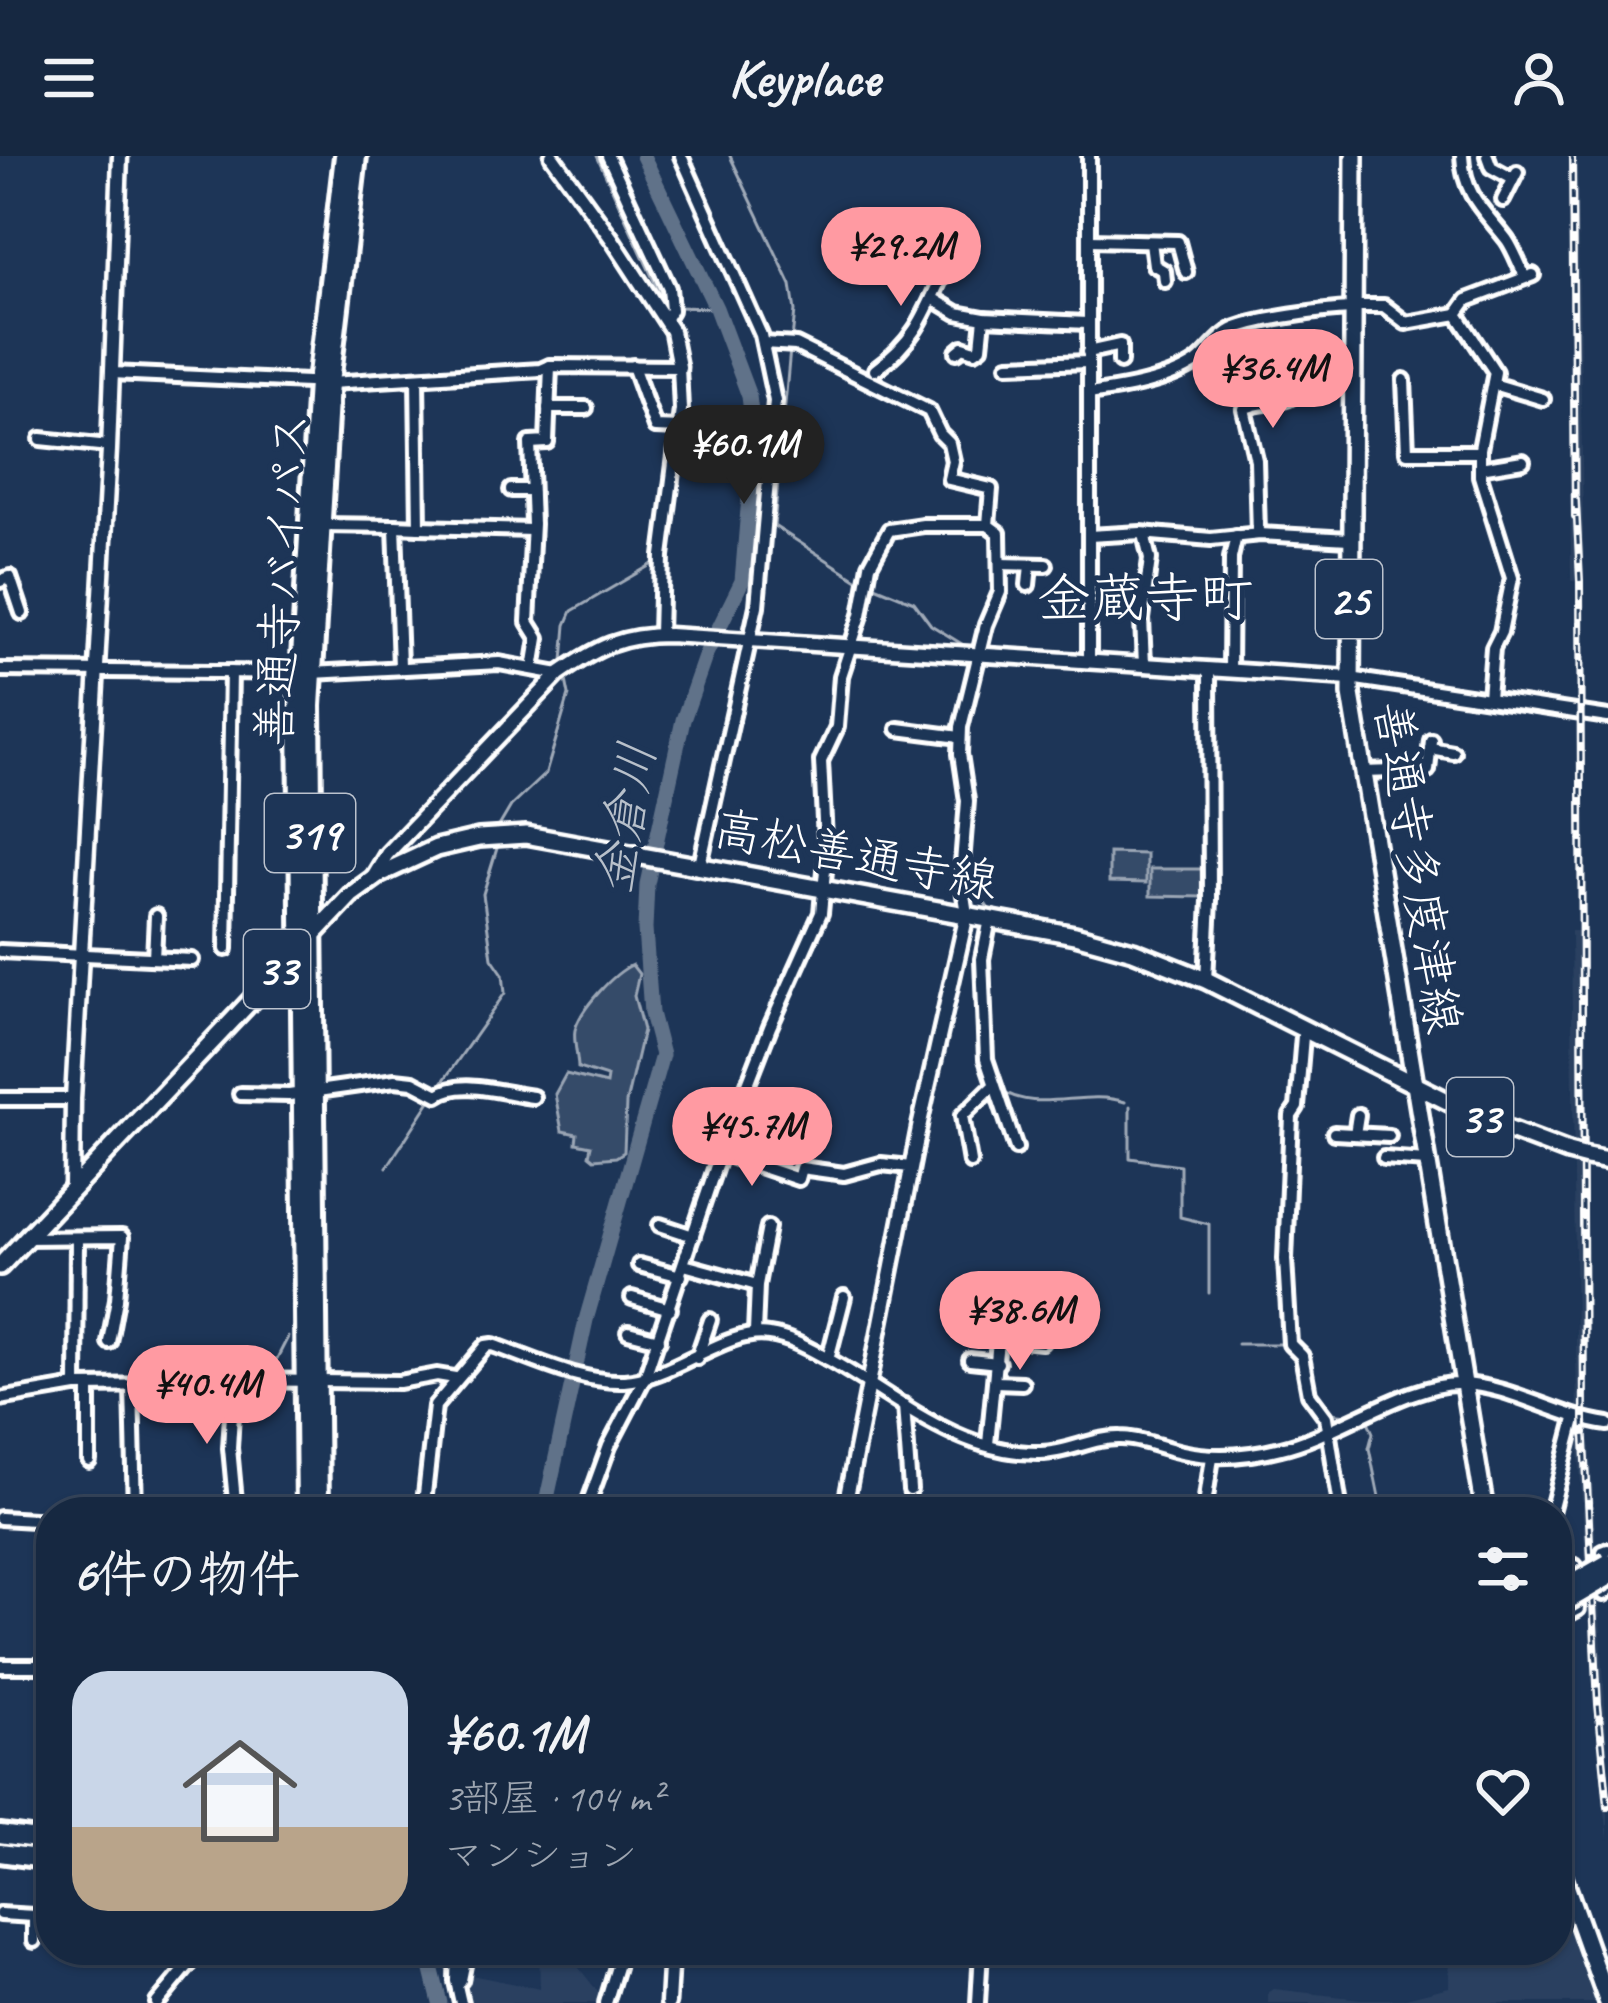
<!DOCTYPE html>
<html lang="ja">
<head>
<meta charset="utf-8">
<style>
	body { margin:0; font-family:Caveat,"Klee One",sans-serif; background:#23344c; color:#f1f3f6; height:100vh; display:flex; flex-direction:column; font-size:45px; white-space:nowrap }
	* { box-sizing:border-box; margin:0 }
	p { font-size:39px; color:#9ea6b1 }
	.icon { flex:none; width:66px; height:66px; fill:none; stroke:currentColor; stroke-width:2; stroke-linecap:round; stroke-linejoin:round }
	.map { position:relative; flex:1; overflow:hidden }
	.details { position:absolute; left:36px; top:1341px; width:1536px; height:468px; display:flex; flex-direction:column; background:#162841; border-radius:48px; box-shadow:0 3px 9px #0004,0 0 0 3px #35445a }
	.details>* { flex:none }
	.price { position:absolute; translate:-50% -102px; padding:0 27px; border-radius:42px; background:#ff9aa2; color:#111; font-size:39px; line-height:78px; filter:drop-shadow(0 3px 6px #0008) }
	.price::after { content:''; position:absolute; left:50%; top:72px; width:36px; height:27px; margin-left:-18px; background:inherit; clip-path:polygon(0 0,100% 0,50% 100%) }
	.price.current { background:#222; color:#fff }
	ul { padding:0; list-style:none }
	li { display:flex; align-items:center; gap:36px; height:300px; padding:0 36px }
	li+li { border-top:3px solid #35445a }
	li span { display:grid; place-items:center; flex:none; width:336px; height:240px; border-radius:36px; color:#555 }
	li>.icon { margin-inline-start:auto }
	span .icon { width:144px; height:144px; fill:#fffc; stroke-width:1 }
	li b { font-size:51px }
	h2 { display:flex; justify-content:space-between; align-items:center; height:144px; padding:0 36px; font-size:51px }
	header { display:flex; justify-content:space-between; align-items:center; height:156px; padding:0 36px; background:#162841; font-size:54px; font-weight:600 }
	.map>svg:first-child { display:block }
</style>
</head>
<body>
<header><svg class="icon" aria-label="menu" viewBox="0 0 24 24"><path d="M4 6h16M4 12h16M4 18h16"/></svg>Keyplace<svg class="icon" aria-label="person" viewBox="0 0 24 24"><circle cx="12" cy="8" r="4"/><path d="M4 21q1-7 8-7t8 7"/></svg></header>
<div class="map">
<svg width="1608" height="1847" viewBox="0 0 1608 1847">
	<rect width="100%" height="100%" fill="#1d3557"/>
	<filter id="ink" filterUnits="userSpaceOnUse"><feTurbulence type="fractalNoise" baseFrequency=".00833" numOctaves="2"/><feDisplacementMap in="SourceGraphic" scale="24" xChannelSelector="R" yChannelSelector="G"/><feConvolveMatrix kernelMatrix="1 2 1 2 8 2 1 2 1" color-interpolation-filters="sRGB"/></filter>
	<g filter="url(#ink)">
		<!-- built -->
		<g fill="#2a4161">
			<polygon points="1568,0 1577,0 1584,426 1571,425"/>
			<polygon points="1571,775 1587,775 1584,908 1589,1265 1608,1601 1608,1683 1594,1549 1577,1263"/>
			<polygon points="1557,1718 1604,1847 1268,1847 1268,1836 1274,1833 1360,1843 1402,1843 1449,1831 1450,1794 1557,1794"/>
			<polygon points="539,1794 570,1794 575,1807 598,1836 597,1847 465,1847 462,1834 466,1818 540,1833"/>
		</g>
		<!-- green -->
		<g fill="#364b69" stroke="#9aa5b4" stroke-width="3">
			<polygon points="1109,697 1146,698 1146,727 1109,726"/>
			<polygon points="1150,713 1203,713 1203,741 1150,740"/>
			<path d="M632 809 639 818 634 840 643 874 626 947 624 996 616 1001 594 1003 589 999 591 990 576 987 577 978 562 975 555 938 566 918 606 928 607 921 578 912C578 901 573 884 575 874 580 853 614 817 632 809Z"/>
		</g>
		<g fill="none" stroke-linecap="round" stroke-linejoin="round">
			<!-- stream -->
			<g stroke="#a0aab8" stroke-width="3">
				<polyline points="597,0 666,151"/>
				<polyline points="730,0 791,129 795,155 792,184"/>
				<polyline points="676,151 716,152"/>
				<polyline points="790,193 774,370 861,426"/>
				<polyline points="673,216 674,267"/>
				<polyline points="659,386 662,359"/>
				<polyline points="870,428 914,446 931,469 970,493"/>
				<polyline points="563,505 566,469 572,455 656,406 657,401"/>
				<polyline points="968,616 972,660"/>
				<polyline points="498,672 511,650 546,617 569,539 565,519"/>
				<polyline points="984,746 989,753"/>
				<path d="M1000 933C1036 959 1084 932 1125 946"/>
				<polyline points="437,934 505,837 503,818 492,802 483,738 498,689"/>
				<polyline points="1130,950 1130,1002 1180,1009 1180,1061 1209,1068 1209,1137"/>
				<polyline points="387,1011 432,942"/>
				<polyline points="1237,1188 1283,1188"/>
				<polyline points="269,1218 288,1181"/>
				<polyline points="1331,1257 1347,1259"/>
				<polyline points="1367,1263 1373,1277 1369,1292 1382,1356"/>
				<polyline points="1558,1728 1593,1826"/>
			</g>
			<!-- river -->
			<g stroke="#617289" stroke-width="15">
				<polyline points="544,1356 586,1164 662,899 651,857 645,773 647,728 683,564 706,498 742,425 754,281 749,240 716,152 643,0"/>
				<polyline points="427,1794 440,1847"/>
			</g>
			<!-- minor casing -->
			<g stroke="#fff" stroke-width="20">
				<g id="minor">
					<polyline points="608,0 669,132 671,154 665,164"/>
					<polyline points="681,0 761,179 775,245 757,450 700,709"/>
					<polyline points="1089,0 1089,506"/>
					<path d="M1462 0C1464 41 1485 55 1507 84 1514 94 1519 109 1525 120"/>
					<polyline points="1487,0 1491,11 1513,23"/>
					<polyline points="1503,44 1517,16"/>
					<polyline points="1090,84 1178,86 1186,116"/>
					<polyline points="1151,86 1154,109 1164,115 1165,125"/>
					<polyline points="932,142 957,157 984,162 1087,167"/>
					<polyline points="1352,150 1384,150 1406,167 1457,158 1495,216 1480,293 1480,320 1512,422 1501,476 1493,492 1489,542"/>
					<polyline points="1457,158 1467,144 1533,119"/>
					<polyline points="763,187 796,189 929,255 940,278 949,287 953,305 949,323 991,333 988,369 999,377 1000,436 986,469 961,571 960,598 967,645 961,720 967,758"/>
					<polyline points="957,196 963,191 975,195 981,191 984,162"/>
					<polyline points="1088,196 1120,189 1120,206"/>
					<polyline points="1008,209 1088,206"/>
					<polyline points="633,210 655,271 679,272"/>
					<path d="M875 214C917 184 926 155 946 110"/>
					<polyline points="112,217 330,227 541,214 550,210 679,211 681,254 662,400 660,479"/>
					<polyline points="1404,224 1407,296 1480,296"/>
					<polyline points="1493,228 1543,243"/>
					<path d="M1089 238C1122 233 1168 226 1197 206 1209 197 1218 181 1232 174 1255 163 1325 154 1352 153"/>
					<polyline points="548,252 586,252"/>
					<polyline points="41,283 109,290"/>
					<polyline points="1480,312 1523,305"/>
					<polyline points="511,334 531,334"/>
					<polyline points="321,369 395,370"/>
					<polyline points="419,371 532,374"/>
					<path d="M1258 378 1256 304 1244 253C1259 244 1278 249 1291 241 1312 228 1326 211 1351 206"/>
					<polyline points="1089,380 1141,377 1211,383 1260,378 1349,383"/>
					<polyline points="1000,408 1046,409"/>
					<polyline points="0,425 10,421 22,457"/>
					<polyline points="1028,429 1030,409"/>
					<polyline points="1144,509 1142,463 1150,403 1144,378"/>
					<polyline points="400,510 395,370 419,371 417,222"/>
					<polyline points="533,513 538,482 528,466 533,368 530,287 547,286 550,210"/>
					<polyline points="0,514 312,517 499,507 559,518"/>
					<polyline points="1230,515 1231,402 1236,380"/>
					<polyline points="1350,522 1608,561"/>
					<polyline points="898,573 960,581"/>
					<polyline points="1430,592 1453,596"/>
					<polyline points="1363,616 1428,614 1431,584"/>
					<polyline points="990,763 982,803 986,903 1016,992"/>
					<polyline points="226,793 231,516"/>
					<polyline points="0,795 192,804"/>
					<polyline points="154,802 156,760"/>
					<polyline points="1206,824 1210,744 1209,513"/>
					<polyline points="1303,880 1297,951 1291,960 1285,1103 1290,1188 1302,1200 1309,1238 1326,1261 1341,1356"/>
					<path d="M240 938 289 939 395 924 413 926 438 939C461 922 506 938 533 941"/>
					<polyline points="0,943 73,943"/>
					<polyline points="1334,977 1389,980"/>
					<polyline points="1355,978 1358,959"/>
					<polyline points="721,997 798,1023 801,1012 844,1018 881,1008 911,1011"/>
					<polyline points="1384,1002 1426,1005"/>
					<polyline points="970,1006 962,960 992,931"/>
					<polyline points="660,1069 693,1080"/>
					<polyline points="25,1082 122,1081 117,1143 109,1186"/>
					<polyline points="639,1109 681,1120"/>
					<polyline points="684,1109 757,1129"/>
					<polyline points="632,1142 670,1153"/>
					<polyline points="972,1154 1002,1159"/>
					<polyline points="628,1176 659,1184"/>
					<polyline points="755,1177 757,1129 768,1071"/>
					<polyline points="1001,1182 1042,1186"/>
					<polyline points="697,1202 710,1164"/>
					<polyline points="828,1203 844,1141"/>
					<polyline points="970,1204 998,1207"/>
					<polyline points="234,1224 230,1292 236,1356"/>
					<polyline points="996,1226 1022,1227"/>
					<polyline points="76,1230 77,1082"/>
					<polyline points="132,1230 135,1356"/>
					<polyline points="0,1243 76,1230 179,1229 234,1224 399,1226 437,1219 455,1222"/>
					<polyline points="904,1249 910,1334"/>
					<polyline points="988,1288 1002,1143"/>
					<polyline points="89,1305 89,1230"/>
					<path d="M423 1356 435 1250 486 1190 493 1189C533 1203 581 1227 624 1225 672 1223 726 1172 769 1179 791 1182 809 1193 828 1203 895 1240 958 1299 1041 1297 1068 1297 1093 1281 1121 1282 1141 1282 1162 1292 1182 1296 1214 1303 1250 1300 1281 1292 1335 1280 1410 1226 1460 1228 1511 1229 1557 1261 1608 1268"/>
					<polyline points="585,1356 609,1290 645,1221 715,1013 770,871 821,757 826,704 821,605 837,571 841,520 861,459 870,409 889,374 923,369 988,369"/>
					<polyline points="1204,1356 1212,1301"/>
					<polyline points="1551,1356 1575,1263"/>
					<polyline points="0,1362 51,1365"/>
					<polyline points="1603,1396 1608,1394"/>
					<polyline points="1557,1421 1575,1410"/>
					<polyline points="1604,1438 1608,1435"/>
					<polyline points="1557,1464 1578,1453"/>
					<polyline points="0,1510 51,1510"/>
					<polyline points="0,1758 51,1761"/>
					<polyline points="34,1785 34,1760"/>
					<polyline points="457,1794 456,1825 461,1847"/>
					<polyline points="461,1824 467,1794"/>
					<polyline points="157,1847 201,1794"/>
					<polyline points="606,1847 622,1794"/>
					<polyline points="978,1847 981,1794"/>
				</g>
			</g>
			<!-- tertiary casing -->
			<g stroke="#fff" stroke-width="21">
				<g id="tertiary">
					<polyline points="552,0 612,83 672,175 679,211"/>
					<path d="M372 723 387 698 559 518C598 491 621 479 669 479L1350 522"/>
					<polyline points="72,1032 73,943 109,294 120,0"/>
					<polyline points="844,1356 920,967 967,758"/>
					<polyline points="668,1847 671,1794"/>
				</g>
			</g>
			<!-- primary casing -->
			<g stroke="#fff" stroke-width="24">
				<g id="primary">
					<polyline points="1354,0 1351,538 1485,1356"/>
					<polyline points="264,828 285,826 299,842"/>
					<polyline points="1587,1001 1608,1005"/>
					<polyline points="0,1110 351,739 380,718 436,692 479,682 526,679 1075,779 1133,795 1206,824 1491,967 1568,996"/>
					<polyline points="1557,1704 1608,1847"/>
				</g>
			</g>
			<!-- trunk casing -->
			<g stroke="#fff" stroke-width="26">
				<g id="trunk">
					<polyline points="306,1356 298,554 317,227 344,0"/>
					<polyline points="319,1356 311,550 330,227 357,0"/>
					<polyline points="0,1678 51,1685"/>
					<polyline points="0,1697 51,1704"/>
				</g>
			</g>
			<!-- minor -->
			<use href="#minor" stroke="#1d3557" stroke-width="10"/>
			<!-- tertiary -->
			<use href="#tertiary" stroke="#1d3557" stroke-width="12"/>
			<!-- primary -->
			<use href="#primary" stroke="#1d3557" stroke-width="15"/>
			<!-- trunk -->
			<use href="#trunk" stroke="#1d3557" stroke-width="16"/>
			<!-- rail casing -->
			<g stroke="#fff" stroke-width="8">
				<g id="rail">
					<polyline points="1572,0 1575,361"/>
					<polyline points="1576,344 1580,425 1584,1264 1598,1548 1608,1651"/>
				</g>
			</g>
			<!-- rail -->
			<use href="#rail" stroke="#1d3557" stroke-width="3" stroke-dasharray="9" stroke-linecap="butt"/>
			<!-- primary-bridge casing -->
			<g stroke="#fff" stroke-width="24" stroke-linecap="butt">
				<polyline id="primary-bridge" points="1568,996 1587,1001"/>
			</g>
			<!-- trunk-bridge casing -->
			<g stroke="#fff" stroke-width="26" stroke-linecap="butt">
				<g id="trunk-bridge">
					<polyline points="1557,1436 1608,1407"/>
					<polyline points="1557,1451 1608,1421"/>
				</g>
			</g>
			<!-- primary-bridge -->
			<use href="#primary-bridge" stroke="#1d3557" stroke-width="15"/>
			<!-- trunk-bridge -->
			<use href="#trunk-bridge" stroke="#1d3557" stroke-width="16"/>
		</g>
	</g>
	<g text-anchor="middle" stroke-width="10" stroke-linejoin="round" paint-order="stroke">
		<!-- shield labels -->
		<g fill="#1d3557" stroke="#bbc2cd" stroke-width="3">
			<rect x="1316" y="404" width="66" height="78" rx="9"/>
			<rect x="265" y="638" width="90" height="78" rx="9"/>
			<rect x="244" y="774" width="66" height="78" rx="9"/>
			<rect x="1447" y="922" width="66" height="78" rx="9"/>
		</g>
		<g font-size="45" font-weight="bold" fill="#fff">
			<text x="1349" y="459">25</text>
			<text x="310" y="693">319</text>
			<text x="277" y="829">33</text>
			<text x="1480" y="977">33</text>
		</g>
		<!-- street labels -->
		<g font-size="48" fill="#fff" stroke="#1d3557">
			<text transform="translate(281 423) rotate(-87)" y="17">善通寺バイパス</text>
			<text transform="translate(856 698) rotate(11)" y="17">高松善通寺線</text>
			<text transform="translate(1419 711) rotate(81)" y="17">善通寺多度津線</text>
		</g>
		<!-- water labels -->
		<g font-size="51" font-style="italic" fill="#b8c0ca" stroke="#1d3557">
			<text transform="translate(624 662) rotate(-80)" y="18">金倉川</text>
		</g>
		<!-- quarter labels -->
		<g font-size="54" fill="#fff" stroke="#1d3557">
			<text x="1145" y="460">金蔵寺町</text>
		</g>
	</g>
</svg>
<b class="price" style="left:901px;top:153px">¥29.2M</b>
<b class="price" style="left:1273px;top:275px">¥36.4M</b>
<b class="price current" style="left:744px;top:351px">¥60.1M</b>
<b class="price" style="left:752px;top:1033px">¥45.7M</b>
<b class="price" style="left:1020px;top:1217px">¥38.6M</b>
<b class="price" style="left:207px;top:1291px">¥40.4M</b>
<section class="details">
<h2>6件の物件<svg class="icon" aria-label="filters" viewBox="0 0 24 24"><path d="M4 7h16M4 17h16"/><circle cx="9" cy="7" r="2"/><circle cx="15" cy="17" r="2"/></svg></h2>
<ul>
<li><span style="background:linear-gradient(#c9d6e8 65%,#b9a48a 0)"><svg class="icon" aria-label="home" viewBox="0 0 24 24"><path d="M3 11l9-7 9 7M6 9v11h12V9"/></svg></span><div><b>¥60.1M</b><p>3部屋 · 104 m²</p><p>マンション</p></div><svg class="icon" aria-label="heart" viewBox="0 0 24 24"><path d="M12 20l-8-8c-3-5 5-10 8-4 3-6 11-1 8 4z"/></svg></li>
</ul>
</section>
</div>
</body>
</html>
